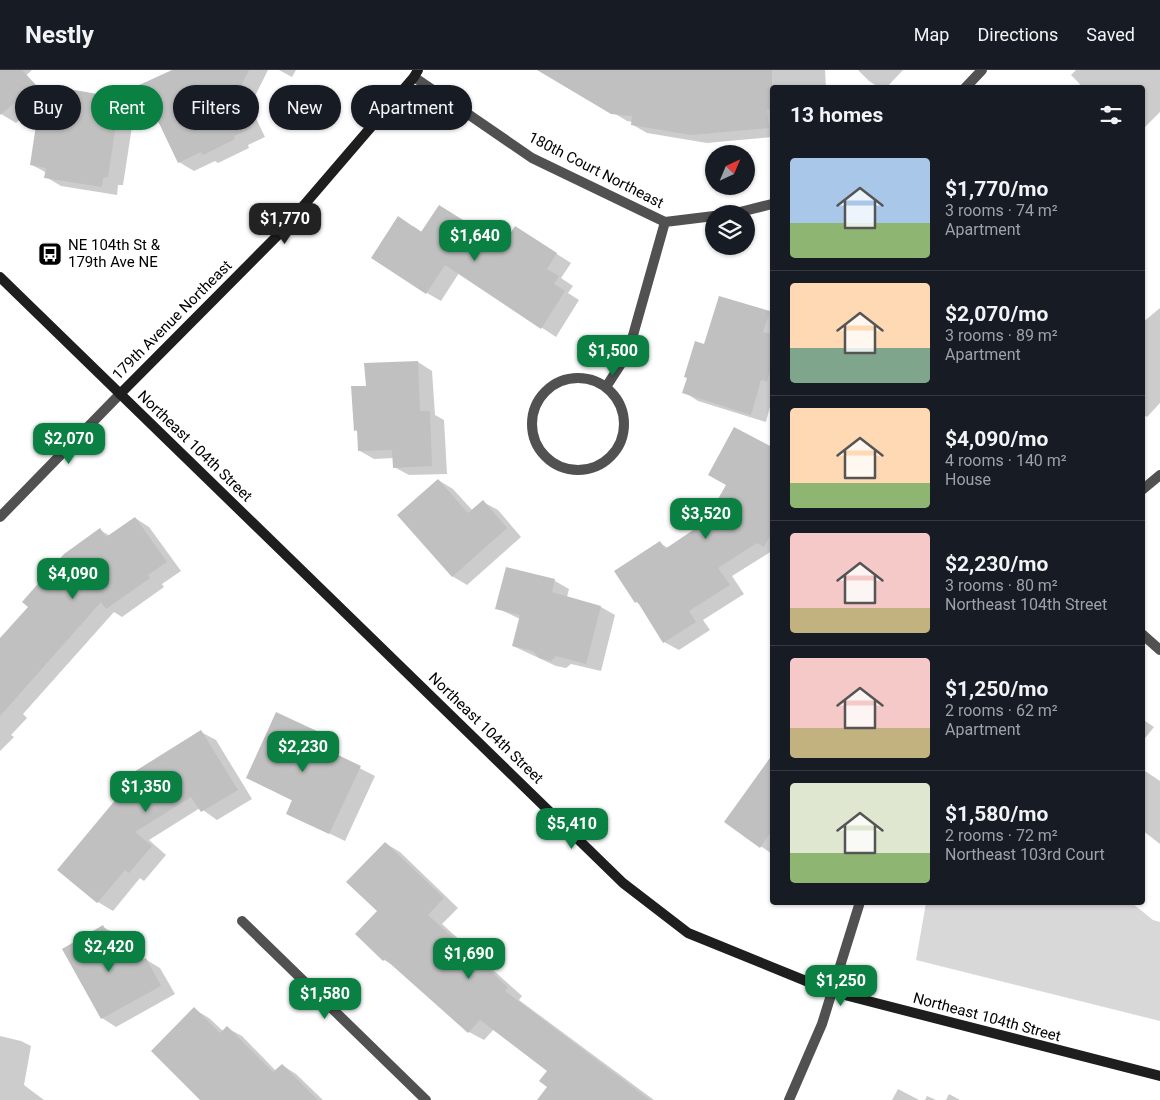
<!DOCTYPE html>
<html lang="en">
<head>
<meta charset="utf-8">
<style>
	body { margin:0; font-family:Roboto,sans-serif; background:#20242c; color:#f1f3f6; height:100vh; display:flex; flex-direction:column; font-size:19px; white-space:nowrap }
	* { box-sizing:border-box; margin:0 }
	p { font-size:16px; color:#9ea1a6 }
	.icon { flex:none; width:28px; height:28px; fill:none; stroke:currentColor; stroke-width:2; stroke-linecap:round; stroke-linejoin:round }
	.map { position:relative; flex:1; overflow:hidden }
	.details { position:absolute; left:770px; top:15px; width:375px; height:820px; display:flex; flex-direction:column; background:#171b24; border-radius:5px; box-shadow:0 1px 4px #0004 }
	.details>* { flex:none }
	.top-card { position:absolute; left:15px; top:15px; width:475px; height:45px; display:flex; gap:10px }
	.needle { width:32px; rotate:44deg }
	.fabs { position:absolute; left:705px; top:75px; display:grid; gap:10px }
	.fabs a { display:grid; place-items:center; width:50px; height:50px; border-radius:50%; background:#171b24; box-shadow:0 1px 4px #0004; font-size:25px }
	.price { position:absolute; translate:-50% -42px; padding:0 11px; border-radius:10px; background:#0b8043; color:#fff; font-size:16px; line-height:32px; filter:drop-shadow(0 1px 2px #0008) }
	.price::after { content:''; position:absolute; left:50%; top:30px; width:15px; height:11px; margin-left:-8px; background:inherit; clip-path:polygon(0 0,100% 0,50% 100%) }
	.price.current { background:#222; color:#fff }
	ul { padding:0; list-style:none }
	li { display:flex; align-items:center; gap:15px; height:125px; padding:0 20px }
	li+li { border-top:1px solid #363941 }
	li span { display:grid; place-items:center; flex:none; width:140px; height:100px; border-radius:5px; color:#555 }
	li>.icon { margin-inline-start:auto }
	span .icon { width:60px; height:60px; fill:#fffc; stroke-width:1 }
	li b { font-size:21px }
	h2 { display:flex; justify-content:space-between; align-items:center; height:60px; padding:0 20px; font-size:21px }
	.chip { padding:0 18px; border-radius:22px; background:#171b24; box-shadow:0 1px 4px #0004; font-size:18px; line-height:45px }
	.chip.current { background:#0b8043; color:#fff }
	header { display:flex; align-items:center; gap:30px; box-sizing:border-box; height:70px; padding:0 25px; background:#171b24; border-bottom:1px solid #363941 }
	header strong { font-size:24px }
	nav { display:flex; gap:28px; margin-inline-start:auto; font-size:18px }
	.map>svg:first-child { display:block }
</style>
</head>
<body>
<header>
<strong>Nestly</strong>
<nav><a>Map</a><a>Directions</a><a>Saved</a></nav>
</header>
<div class="map">
<svg width="1160" height="1030" viewBox="0 0 1160 1030">
	<rect width="100%" height="100%" fill="#fff"/>
	<!-- green -->
	<polygon fill="#d8d8d8" points="926,833 1132,833 1153,850 1160,852 1160,951 916,890"/>
	<!-- shadow -->
	<g fill="#0003">
		<polygon points="0,0 32,0 18,13 36,15 43,19 43,17 120,29 135,37 123,115 118,115 117,125 61,116 46,107 47,103 32,95 41,31 16,53 1,44"/>
		<polygon points="186,0 268,0 250,36 265,67 248,75 249,78 218,93 215,91 194,101 179,92 161,54 154,50"/>
		<polygon points="279,0 296,0 292,7"/>
		<polygon points="543,0 825,0 826,18 772,18 772,67 707,73 647,63 633,55 633,52 627,51"/>
		<polygon points="858,0 903,0 886,18 880,18 869,11"/>
		<polygon points="1076,0 1160,0 1160,42 1142,60 1142,18 1077,18 1080,14 1071,5"/>
		<polygon points="413,156 422,162 504,176 530,167 571,193 561,208 573,216 568,223 579,230 556,267 459,203 441,231 427,223"/>
		<polygon points="720,227 772,243 772,329 766,352 698,331 684,322 705,276"/>
		<polygon points="1160,238 1160,333 1147,347 1142,344 1142,253"/>
		<polygon points="418,292 432,301 435,345 444,350 447,404 409,405 394,397 394,388 374,389 360,381 359,362 355,360 367,317"/>
		<polygon points="735,358 772,379 772,481 732,506 744,524 703,550 710,560 679,580 664,572 641,535 636,532 660,473 668,478 706,453 728,415"/>
		<polygon points="438,410 453,419 473,441 483,432 498,440 521,467 467,515 452,506"/>
		<polygon points="135,448 149,457 181,501 162,514 164,517 122,547 114,542 23,644 27,648 11,665 14,667 0,681 0,570 100,460 110,466"/>
		<polygon points="507,498 555,511 569,519 567,527 601,537 615,545 601,601 571,594 566,598 556,596 513,576 520,549 497,538"/>
		<polygon points="1142,649 1154,657 1142,672"/>
		<polygon points="201,662 216,670 252,729 217,750 200,738 149,770 166,785 144,811 140,808 113,841 98,832 59,800 133,710"/>
		<polygon points="318,663 333,671 328,682 375,706 345,771 287,743 293,731 247,708"/>
		<polygon points="772,687 772,784 725,751"/>
		<polygon points="1142,699 1160,711 1160,774 1142,760"/>
		<polygon points="385,773 400,782 458,838 442,854 522,926 519,930 654,1030 542,1030 549,1017 549,1001 494,959 484,970 469,962 396,897 384,890 357,864 379,841"/>
		<polygon points="103,857 118,865 130,887 139,892 145,889 160,898 175,924 116,957 102,948"/>
		<polygon points="194,939 209,948 223,961 227,958 242,966 276,1001 282,995 296,1004 323,1030 201,1030"/>
		<polygon points="0,966 21,971 31,976 24,1015 44,1030 0,1030"/>
		<polygon points="898,1019 919,1030 892,1030"/>
		<polygon points="949,1024 960,1030 946,1030"/>
		<polygon points="927,1026 936,1030 925,1030"/>
	</g>
	<!-- building -->
	<g fill="#c0c0c0">
		<polygon points="0,0 22,0 36,15 0,45"/>
		<polygon points="172,0 249,0 236,26 251,58 234,66 235,69 203,85 201,82 178,93 157,49 153,51 137,16"/>
		<polygon points="537,0 772,0 772,39 767,40 769,58 691,65 631,55 632,46 611,44"/>
		<polygon points="69,19 120,28 108,107 103,108 102,117 44,108 46,98 30,95 41,22 65,49"/>
		<polygon points="439,135 503,175 515,156 557,183 547,199 559,206 554,214 565,221 541,259 445,195 426,224 371,188 398,146 421,162"/>
		<polygon points="719,226 770,241 763,262 772,264 772,293 767,312 761,310 751,345 682,323 687,308 684,307 695,271 704,274"/>
		<polygon points="418,291 420,341 430,341 432,396 393,398 392,380 358,381 357,360 354,361 351,316 366,316 364,293"/>
		<polygon points="734,357 772,377 772,462 764,477 757,473 718,498 730,515 689,541 696,552 663,573 637,531 635,533 614,501 660,471 665,479 705,452 726,415 708,405"/>
		<polygon points="438,409 468,443 483,430 507,458 452,507 397,445"/>
		<polygon points="135,447 167,492 148,505 150,508 106,539 101,532 0,646 0,568 28,537 22,532 64,484 100,458 106,467"/>
		<polygon points="506,497 555,509 552,522 601,536 586,594 556,586 551,591 539,588 533,581 512,576 520,545 495,539"/>
		<polygon points="276,642 319,662 313,673 361,696 329,764 286,744 292,730 246,708"/>
		<polygon points="201,660 238,720 201,742 191,727 135,762 152,776 129,803 125,800 97,833 57,800 132,710 129,705"/>
		<polygon points="772,685 772,760 760,778 724,752"/>
		<polygon points="385,772 444,828 428,845 508,917 505,921 650,1030 537,1030 547,1017 539,1011 547,1001 480,950 468,963 385,889 383,891 355,864 377,841 346,812"/>
		<polygon points="103,855 121,888 128,884 133,894 146,888 161,916 101,949 62,879"/>
		<polygon points="194,937 220,963 227,956 273,1002 282,994 318,1030 200,1030 151,981"/>
	</g>
	<g fill="none" stroke-linecap="round" stroke-linejoin="round">
		<!-- street -->
		<g stroke="#515151" stroke-width="10">
			<polyline points="414,7 532,88 665,152"/>
			<polyline points="965,18 982,0"/>
			<polyline points="732,144 772,134"/>
			<circle cx="578" cy="354" r="46"/>
			<polyline points="606,317 628,283 665,152 714,146"/>
			<polyline points="1142,420 1160,405"/>
			<polyline points="0,447 120,324"/>
			<polyline points="1142,564 1160,580"/>
			<polyline points="242,851 426,1030"/>
			<polyline points="789,1030 822,954 860,832"/>
		</g>
		<!-- secondary -->
		<g stroke="#1e1e1e" stroke-width="10">
			<polyline points="0,207 623,813 688,863 833,922 1160,1006"/>
			<polyline points="120,324 280,163 414,7 418,0"/>
		</g>
	</g>
	<!-- icons -->
	<defs>
		<g id="bus-square" transform="scale(1.25)"><rect x="-9" y="-9" width="18" height="18" rx="4" fill="#000" stroke="#fff"/><path d="M-5-6H5V4H4V6H2V4H-2V6H-4V4H-5ZM-3.5-4V0h7V-4ZM-3.5 1.2v1.5H-2V1.2ZM2 1.2v1.5H3.5V1.2Z" fill="#fff"/></g>
	</defs>
	<g fill-rule="evenodd">
		<use href="#bus-square" x="50" y="184"/>
	</g>
	<g text-anchor="middle" stroke-width="4" stroke-linejoin="round" paint-order="stroke">
		<!-- street labels -->
		<g font-size="15" fill="#000" stroke="#fff">
			<text transform="translate(596 100) rotate(27)" y="5">180th Court Northeast</text>
			<text transform="translate(172 250) rotate(-45)" y="5">179th Avenue Northeast</text>
			<text transform="translate(195 376) rotate(44)" y="5">Northeast 104th Street</text>
			<text transform="translate(486 658) rotate(44)" y="5">Northeast 104th Street</text>
			<text transform="translate(987 947) rotate(15)" y="5">Northeast 104th Street</text>
		</g>
		<!-- poi labels -->
		<g font-size="15" fill="#000" stroke="#fff" text-anchor="start">
			<text x="68" y="180">NE 104th St &amp;<tspan x="68" dy="17">179th Ave NE</tspan></text>
		</g>
	</g>
</svg>
<div class="fabs">
<a><svg class="needle" viewBox="-14 -14 28 28"><path d="M0-13l5 13h-10z" fill="#e53935"/><path d="M0 13l5-13h-10z" fill="#9ea1a6"/></svg></a>
<a><svg class="icon" aria-label="layers" viewBox="0 0 24 24"><path d="M12 4l9 5-9 5-9-5zM3 14l9 5 9-5"/></svg></a>
</div>
<b class="price current" style="left:285px;top:175px">$1,770</b>
<b class="price" style="left:475px;top:192px">$1,640</b>
<b class="price" style="left:613px;top:307px">$1,500</b>
<b class="price" style="left:69px;top:395px">$2,070</b>
<b class="price" style="left:706px;top:470px">$3,520</b>
<b class="price" style="left:73px;top:530px">$4,090</b>
<b class="price" style="left:303px;top:703px">$2,230</b>
<b class="price" style="left:146px;top:743px">$1,350</b>
<b class="price" style="left:572px;top:780px">$5,410</b>
<b class="price" style="left:109px;top:903px">$2,420</b>
<b class="price" style="left:469px;top:910px">$1,690</b>
<b class="price" style="left:841px;top:937px">$1,250</b>
<b class="price" style="left:325px;top:950px">$1,580</b>
<div class="top-card">
<a class="chip">Buy</a>
<a class="chip current">Rent</a>
<a class="chip">Filters</a>
<a class="chip">New</a>
<a class="chip">Apartment</a>
</div>
<section class="details">
<h2>13 homes<svg class="icon" aria-label="filters" viewBox="0 0 24 24"><path d="M4 7h16M4 17h16"/><circle cx="9" cy="7" r="2"/><circle cx="15" cy="17" r="2"/></svg></h2>
<ul>
<li><span style="background:linear-gradient(#a9c7e8 65%,#8fb573 0)"><svg class="icon" aria-label="home" viewBox="0 0 24 24"><path d="M3 11l9-7 9 7M6 9v11h12V9"/></svg></span><div><b>$1,770/mo</b><p>3 rooms · 74 m²</p><p>Apartment</p></div></li>
<li><span style="background:linear-gradient(#ffd9b3 65%,#7fa58c 0)"><svg class="icon" aria-label="home" viewBox="0 0 24 24"><path d="M3 11l9-7 9 7M6 9v11h12V9"/></svg></span><div><b>$2,070/mo</b><p>3 rooms · 89 m²</p><p>Apartment</p></div></li>
<li><span style="background:linear-gradient(#ffd9b3 75%,#8fb573 0)"><svg class="icon" aria-label="home" viewBox="0 0 24 24"><path d="M3 11l9-7 9 7M6 9v11h12V9"/></svg></span><div><b>$4,090/mo</b><p>4 rooms · 140 m²</p><p>House</p></div></li>
<li><span style="background:linear-gradient(#f6c9c9 75%,#c2b280 0)"><svg class="icon" aria-label="home" viewBox="0 0 24 24"><path d="M3 11l9-7 9 7M6 9v11h12V9"/></svg></span><div><b>$2,230/mo</b><p>3 rooms · 80 m²</p><p>Northeast 104th Street</p></div></li>
<li><span style="background:linear-gradient(#f6c9c9 70%,#c2b280 0)"><svg class="icon" aria-label="home" viewBox="0 0 24 24"><path d="M3 11l9-7 9 7M6 9v11h12V9"/></svg></span><div><b>$1,250/mo</b><p>2 rooms · 62 m²</p><p>Apartment</p></div></li>
<li><span style="background:linear-gradient(#dfe7d0 70%,#8fb573 0)"><svg class="icon" aria-label="home" viewBox="0 0 24 24"><path d="M3 11l9-7 9 7M6 9v11h12V9"/></svg></span><div><b>$1,580/mo</b><p>2 rooms · 72 m²</p><p>Northeast 103rd Court</p></div></li>
</ul>
</section>
</div>
</body>
</html>
